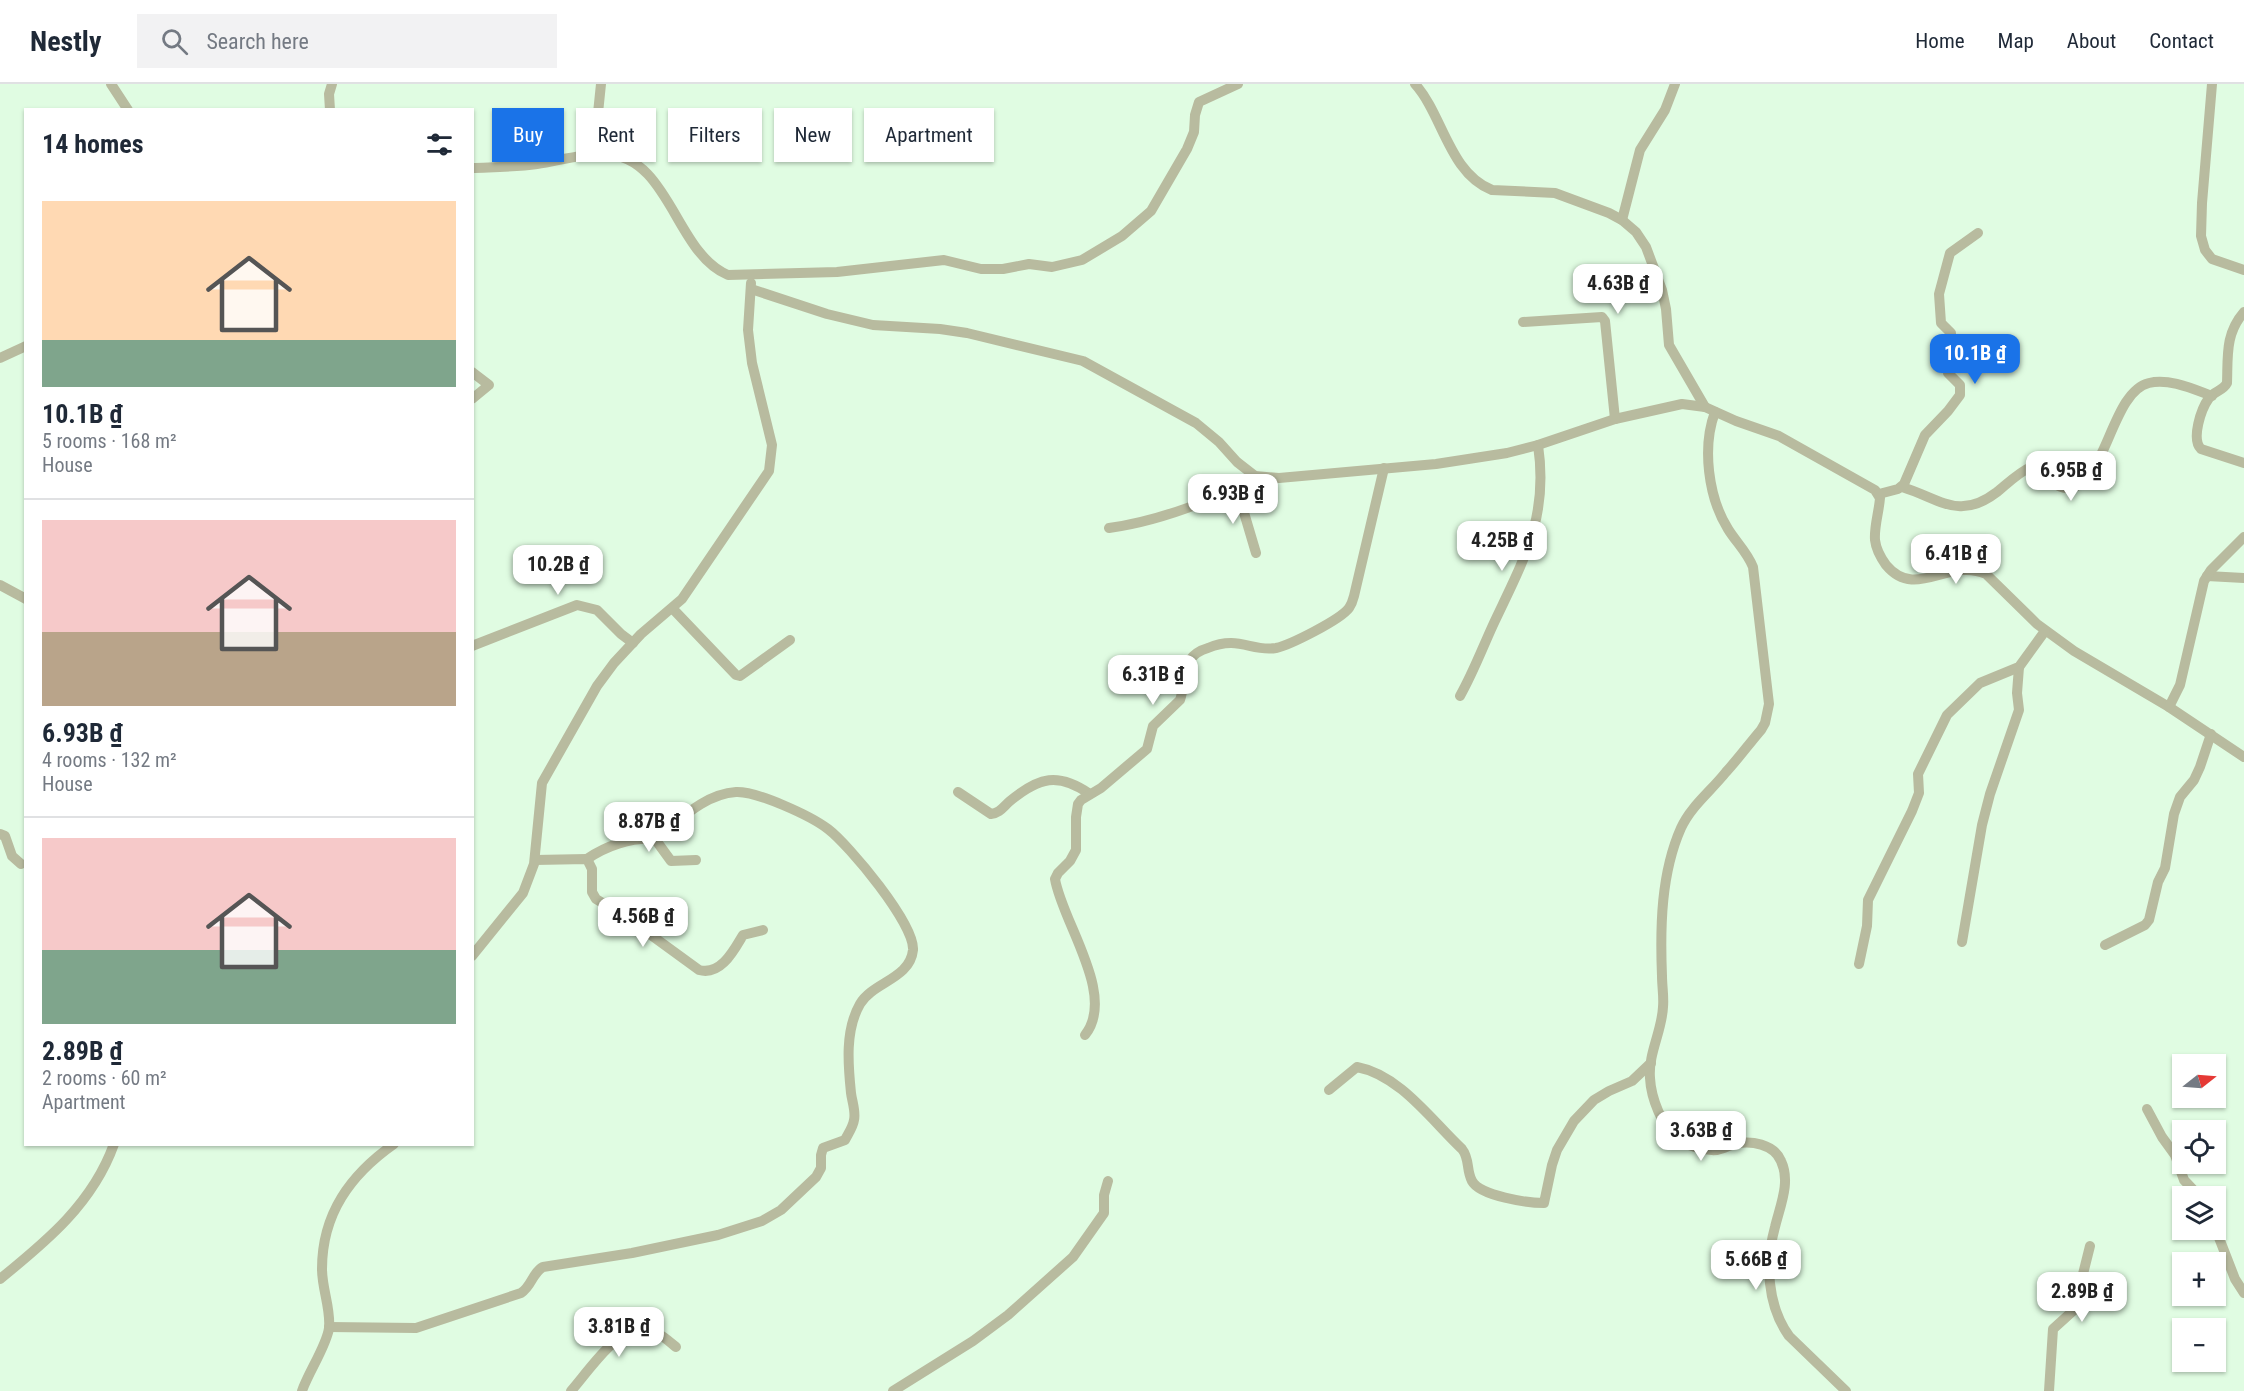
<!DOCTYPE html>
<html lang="en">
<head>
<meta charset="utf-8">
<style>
	body { margin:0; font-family:"Roboto Condensed",sans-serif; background:#f2f2f3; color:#1f2937; height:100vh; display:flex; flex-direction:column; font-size:22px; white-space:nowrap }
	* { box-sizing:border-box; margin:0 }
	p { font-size:20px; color:#747a83 }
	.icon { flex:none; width:33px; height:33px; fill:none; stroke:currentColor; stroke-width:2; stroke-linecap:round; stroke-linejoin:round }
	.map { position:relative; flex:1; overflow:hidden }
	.details { position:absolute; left:24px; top:24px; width:450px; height:1038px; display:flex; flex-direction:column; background:#fff; border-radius:0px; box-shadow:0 2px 4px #0004 }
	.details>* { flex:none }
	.hud { position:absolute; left:492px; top:24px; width:570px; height:54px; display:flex; gap:12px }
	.needle { width:39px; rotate:73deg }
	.tools { position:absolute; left:2172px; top:970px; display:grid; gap:12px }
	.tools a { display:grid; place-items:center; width:54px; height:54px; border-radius:0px; background:#fff; box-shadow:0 2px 4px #0004; font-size:30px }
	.price { position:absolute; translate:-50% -51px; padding:0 14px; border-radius:12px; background:#fff; color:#222; font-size:20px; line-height:39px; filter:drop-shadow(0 2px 3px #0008) }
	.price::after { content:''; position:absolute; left:50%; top:36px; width:18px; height:14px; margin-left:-9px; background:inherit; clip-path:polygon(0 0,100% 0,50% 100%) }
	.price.selected { background:#1a73e8; color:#fff }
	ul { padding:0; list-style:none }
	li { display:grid; align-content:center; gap:12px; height:318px; padding:0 18px }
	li+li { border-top:2px solid #e0e1e3 }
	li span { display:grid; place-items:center; height:186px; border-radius:0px; color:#555 }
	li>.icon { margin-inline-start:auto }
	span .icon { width:108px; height:108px; fill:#fffc; stroke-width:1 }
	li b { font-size:26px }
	h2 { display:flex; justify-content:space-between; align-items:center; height:72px; padding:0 18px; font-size:26px }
	.pill { padding:0 21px; border-radius:0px; background:#fff; box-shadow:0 2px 4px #0004; font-size:21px; line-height:54px }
	.pill.selected { background:#1a73e8; color:#fff }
	header { display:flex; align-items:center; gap:36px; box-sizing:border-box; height:84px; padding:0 30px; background:#fff; border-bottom:2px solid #e0e1e3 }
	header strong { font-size:28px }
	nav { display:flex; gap:33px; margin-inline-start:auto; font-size:21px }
	.search { width:420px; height:54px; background:#f2f2f3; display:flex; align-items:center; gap:15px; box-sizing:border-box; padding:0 21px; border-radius:0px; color:#747a83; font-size:22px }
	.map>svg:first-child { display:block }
</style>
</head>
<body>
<header>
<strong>Nestly</strong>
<div class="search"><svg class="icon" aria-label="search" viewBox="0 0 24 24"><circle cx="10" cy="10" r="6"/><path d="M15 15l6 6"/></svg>Search here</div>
<nav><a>Home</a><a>Map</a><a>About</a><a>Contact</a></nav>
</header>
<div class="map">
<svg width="2244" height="1307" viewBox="0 0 2244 1307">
	<rect width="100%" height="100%" fill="#e0fce2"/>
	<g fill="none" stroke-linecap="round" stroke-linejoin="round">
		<!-- minor -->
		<g stroke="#b8bb9f" stroke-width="10">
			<polyline points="111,0 128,26"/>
			<path d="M1415 0C1443 31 1449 89 1492 106L1555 109 1609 129 1622 136 1636 148 1646 163 1662 206 1666 225 1669 261 1705 323"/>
			<polyline points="2212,0 2202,119 2201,152 2205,166 2212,175 2244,186"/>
			<polyline points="330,26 329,10 332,0"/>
			<polyline points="598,71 598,29 601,0"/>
			<path d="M472 84C494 83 516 83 537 80 558 77 584 69 605 70 670 72 675 169 728 191L837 188 944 176 981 185H1003L1029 180 1052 183 1082 176 1122 152 1151 127 1187 65 1194 48 1195 31 1199 18 1238 0"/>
			<polyline points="1622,136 1640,66 1665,26 1675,0"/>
			<path d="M751 205 827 230 873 241 940 245 967 249 1083 277 1196 339 1219 358 1237 378 1255 392 1279 394 1436 380 1507 369 1538 361 1615 335 1682 320 1705 323 1736 337 1779 352 1875 406 1880 414C1879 428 1874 442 1875 456 1876 465 1881 474 1886 481 1916 517 1948 473 1986 490L2037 540 2074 567 2169 623 2244 673"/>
			<path d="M2244 228C2225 250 2228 272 2227 299 2223 307 2214 307 2209 314 2201 325 2191 355 2201 365L2244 379"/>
			<polyline points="1523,238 1602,233 1605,237 1615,335"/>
			<polyline points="0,274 26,262"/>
			<polyline points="472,288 489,301 472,315"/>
			<path d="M1715 328C1702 363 1708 413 1728 445 1736 458 1747 468 1753 483L1769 620 1765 639 1761 646C1749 660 1738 675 1726 688 1711 707 1691 722 1681 744 1661 789 1660 843 1662 892 1662 902 1664 913 1663 923 1662 947 1648 970 1650 994 1651 1014 1662 1043 1678 1055 1687 1062 1705 1067 1717 1066 1723 1065 1728 1062 1734 1060 1751 1056 1774 1060 1781 1077 1791 1098 1780 1122 1775 1143 1765 1179 1767 1221 1789 1252L1846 1307"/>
			<path d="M1902 403C1941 415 1959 437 1997 408 2007 400 2019 388 2031 383 2043 389 2053 403 2066 404 2106 406 2110 308 2149 299 2169 294 2193 305 2212 312"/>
			<polyline points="1237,405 1256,469"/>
			<polyline points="1879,410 1898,405 1904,400 1925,351 1948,327 1960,311 1960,301 1948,289 1951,249 1941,239 1939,210 1950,169 1978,149"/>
			<path d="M1109 444C1146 439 1179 428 1213 414 1229 407 1242 403 1255 392"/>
			<polyline points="2207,492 2244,494"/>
			<polyline points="0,501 26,515"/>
			<polyline points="673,525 736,591 740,592 790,556"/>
			<polyline points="472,562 577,521 597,526 621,550 633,559"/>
			<path d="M1460 612C1473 589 1482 565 1493 541 1523 477 1549 434 1538 361"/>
			<polyline points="2169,623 2180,601 2204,497 2211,486 2244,453"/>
			<path d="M958 708 991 730C1000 729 1003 723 1010 717 1039 693 1058 688 1090 710"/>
			<polyline points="0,750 5,752 12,772 21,780"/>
			<path d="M587 775C606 762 631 753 655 755L671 777 696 776"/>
			<path d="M535 776 587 775 592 785V808L596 815 629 835 699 886C721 892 734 866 743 851L763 846"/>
			<polyline points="1962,858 1982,741 1990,710 2019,626 2017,609 2019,583"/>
			<polyline points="2105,861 2145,841 2149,836 2158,798 2165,784 2174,730 2180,713 2194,696 2200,683 2211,650"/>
			<polyline points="472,872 523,809 534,780 542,699 597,602 614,579 641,550 682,515 769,387 772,361 752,279 748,246 751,199"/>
			<polyline points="1859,880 1867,842 1868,816 1912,727 1919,709 1918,690 1947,631 1980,599 2019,583 2045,547"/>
			<path d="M1085 951C1117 911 1062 838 1055 795L1058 789 1070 777 1076 766V733L1078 720 1081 716 1101 704 1147 665 1153 642 1180 616C1185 603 1181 588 1190 576 1194 570 1201 566 1208 564 1239 551 1251 568 1276 564 1290 561 1340 536 1349 524 1351 521 1353 516 1354 512L1384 384"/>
			<path d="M1329 1006 1357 983C1400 991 1432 1037 1462 1065 1470 1075 1466 1086 1472 1097 1480 1112 1528 1119 1544 1119L1552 1081 1557 1066 1574 1037 1594 1016 1609 1007 1632 997 1651 979"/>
			<polyline points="2147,1025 2162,1053 2175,1071 2184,1096 2200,1113"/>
			<polyline points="2216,1146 2235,1195 2244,1209"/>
			<path d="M0 1195C47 1157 93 1119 114 1060"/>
			<path d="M329 1243 416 1244 521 1209C532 1202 532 1189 543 1183L632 1169 718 1151 762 1137 781 1126 816 1093 821 1084V1071L823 1064 845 1056C848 1050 853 1043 854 1036 856 1028 852 1017 851 1009 848 980 845 946 860 920 873 898 910 895 913 866 915 840 849 761 828 745 811 732 757 707 736 708 704 710 679 737 655 755"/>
			<path d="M302 1307C308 1289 327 1261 329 1244 331 1225 322 1205 322 1185 322 1130 350 1091 394 1060"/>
			<path d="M571 1307C587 1289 614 1248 639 1245 654 1243 666 1255 676 1263"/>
			<polyline points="893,1307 973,1257 1008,1231 1073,1173 1104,1129 1104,1111 1108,1097"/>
			<polyline points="2049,1307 2053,1245 2074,1226 2090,1162"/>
		</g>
	</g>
</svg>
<div class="tools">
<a><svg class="needle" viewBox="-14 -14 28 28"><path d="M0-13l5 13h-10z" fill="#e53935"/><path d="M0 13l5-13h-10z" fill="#747a83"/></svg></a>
<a><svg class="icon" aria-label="locate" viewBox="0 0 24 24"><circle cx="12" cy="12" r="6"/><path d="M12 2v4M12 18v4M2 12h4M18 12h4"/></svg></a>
<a><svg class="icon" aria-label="layers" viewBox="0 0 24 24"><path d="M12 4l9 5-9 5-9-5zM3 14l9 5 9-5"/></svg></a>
<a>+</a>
<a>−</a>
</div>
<b class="price" style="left:1618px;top:231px">4.63B ₫</b>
<b class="price selected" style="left:1975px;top:301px">10.1B ₫</b>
<b class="price" style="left:2071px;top:418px">6.95B ₫</b>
<b class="price" style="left:1233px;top:441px">6.93B ₫</b>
<b class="price" style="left:1502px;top:488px">4.25B ₫</b>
<b class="price" style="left:1956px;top:501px">6.41B ₫</b>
<b class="price" style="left:558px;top:512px">10.2B ₫</b>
<b class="price" style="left:1153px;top:622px">6.31B ₫</b>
<b class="price" style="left:649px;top:769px">8.87B ₫</b>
<b class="price" style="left:643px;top:864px">4.56B ₫</b>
<b class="price" style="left:1701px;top:1078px">3.63B ₫</b>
<b class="price" style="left:1756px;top:1207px">5.66B ₫</b>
<b class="price" style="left:2082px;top:1239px">2.89B ₫</b>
<b class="price" style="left:619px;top:1274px">3.81B ₫</b>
<div class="hud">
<a class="pill selected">Buy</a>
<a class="pill">Rent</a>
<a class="pill">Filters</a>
<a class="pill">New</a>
<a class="pill">Apartment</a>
</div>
<section class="details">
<h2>14 homes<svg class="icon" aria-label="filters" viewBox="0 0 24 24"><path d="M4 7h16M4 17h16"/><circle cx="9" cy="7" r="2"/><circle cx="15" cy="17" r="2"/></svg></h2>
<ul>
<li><span style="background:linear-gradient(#ffd9b3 75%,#7fa58c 0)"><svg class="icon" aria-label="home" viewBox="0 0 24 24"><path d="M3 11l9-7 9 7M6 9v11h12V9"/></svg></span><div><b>10.1B ₫</b><p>5 rooms · 168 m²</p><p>House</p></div></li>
<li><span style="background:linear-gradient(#f6c9c9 60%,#b9a48a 0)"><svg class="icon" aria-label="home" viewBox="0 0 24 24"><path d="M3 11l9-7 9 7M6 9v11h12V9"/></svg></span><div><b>6.93B ₫</b><p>4 rooms · 132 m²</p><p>House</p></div></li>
<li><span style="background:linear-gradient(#f6c9c9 60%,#7fa58c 0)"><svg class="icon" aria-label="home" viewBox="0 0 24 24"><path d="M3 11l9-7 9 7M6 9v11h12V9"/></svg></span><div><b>2.89B ₫</b><p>2 rooms · 60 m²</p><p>Apartment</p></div></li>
</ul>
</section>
</div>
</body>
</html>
